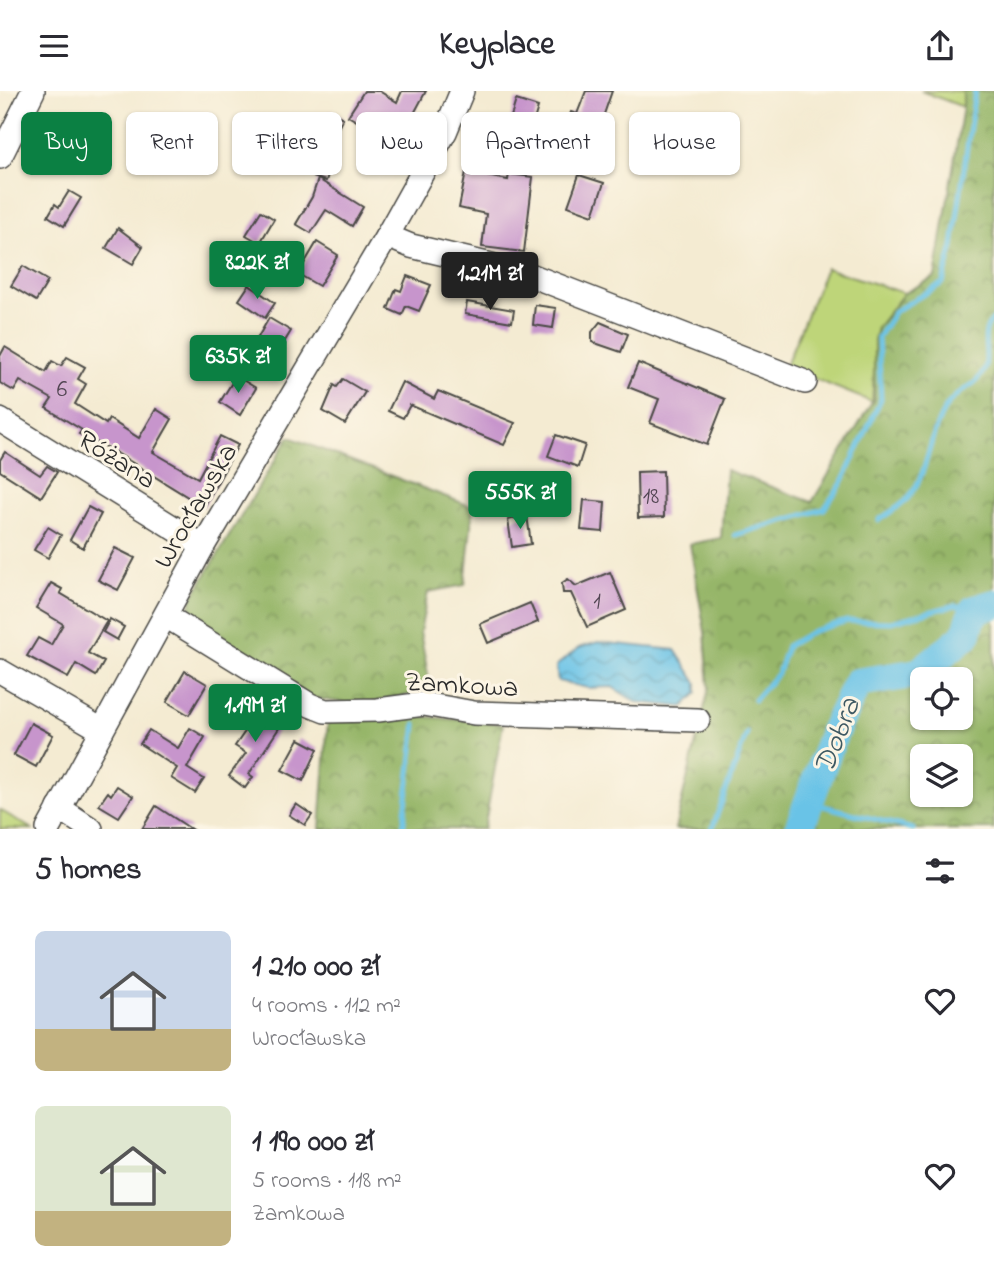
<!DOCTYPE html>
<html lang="en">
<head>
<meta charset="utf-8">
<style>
	body { margin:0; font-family:"Indie Flower",sans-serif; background:#f2f2f3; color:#2b2b33; height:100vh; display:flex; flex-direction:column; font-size:26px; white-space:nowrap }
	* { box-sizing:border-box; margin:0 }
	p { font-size:23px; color:#7c7c81 }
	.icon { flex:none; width:38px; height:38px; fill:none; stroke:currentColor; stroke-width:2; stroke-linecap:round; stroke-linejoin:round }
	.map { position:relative; height:738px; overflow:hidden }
	.panel { display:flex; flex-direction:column; background:#fff; flex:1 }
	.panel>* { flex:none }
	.banner { position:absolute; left:21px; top:21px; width:952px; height:63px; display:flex; gap:14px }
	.controls { position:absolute; left:910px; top:576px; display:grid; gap:14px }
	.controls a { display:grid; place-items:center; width:63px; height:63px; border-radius:10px; background:#fff; box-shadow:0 2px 5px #0004; font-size:35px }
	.price { position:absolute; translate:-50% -60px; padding:0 16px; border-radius:7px; background:#0b8043; color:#fff; font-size:23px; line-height:46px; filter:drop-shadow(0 2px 4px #0008) }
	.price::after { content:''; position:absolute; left:50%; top:42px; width:21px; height:16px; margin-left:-10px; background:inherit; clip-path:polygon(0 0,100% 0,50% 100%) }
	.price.current { background:#222; color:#fff }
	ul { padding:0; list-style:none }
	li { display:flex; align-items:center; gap:21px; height:175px; padding:0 35px }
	li span { display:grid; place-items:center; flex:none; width:196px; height:140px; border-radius:10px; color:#555 }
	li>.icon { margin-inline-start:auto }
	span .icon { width:84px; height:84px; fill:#fffc; stroke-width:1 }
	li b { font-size:30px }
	h2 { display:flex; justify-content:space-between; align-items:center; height:84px; padding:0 35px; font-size:30px }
	.chip { padding:0 24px; border-radius:10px; background:#fff; box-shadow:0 2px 5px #0004; font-size:24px; line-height:63px }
	.chip.current { background:#0b8043; color:#fff }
	header { display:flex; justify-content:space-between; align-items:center; height:91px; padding:0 35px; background:#fff; font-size:32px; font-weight:700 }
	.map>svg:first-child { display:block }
</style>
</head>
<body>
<header><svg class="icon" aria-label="menu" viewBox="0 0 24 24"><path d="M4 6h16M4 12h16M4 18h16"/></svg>Keyplace<svg class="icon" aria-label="share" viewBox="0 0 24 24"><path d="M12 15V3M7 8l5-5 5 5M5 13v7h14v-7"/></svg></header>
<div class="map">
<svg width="994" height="738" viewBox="0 0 994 738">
	<defs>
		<pattern id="forest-crowns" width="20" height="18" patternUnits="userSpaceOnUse" patternTransform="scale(1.75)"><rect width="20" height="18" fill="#96b669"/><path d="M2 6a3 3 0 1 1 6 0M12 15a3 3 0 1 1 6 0" fill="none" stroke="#7b9457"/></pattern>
		<pattern id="water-waves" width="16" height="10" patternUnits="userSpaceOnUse" patternTransform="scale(1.75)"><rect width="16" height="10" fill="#69c3e7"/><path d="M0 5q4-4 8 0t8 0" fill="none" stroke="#579fbb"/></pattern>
	</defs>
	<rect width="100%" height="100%" fill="#fcf5e5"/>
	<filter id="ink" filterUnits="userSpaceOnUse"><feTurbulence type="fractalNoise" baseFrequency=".0143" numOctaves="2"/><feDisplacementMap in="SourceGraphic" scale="14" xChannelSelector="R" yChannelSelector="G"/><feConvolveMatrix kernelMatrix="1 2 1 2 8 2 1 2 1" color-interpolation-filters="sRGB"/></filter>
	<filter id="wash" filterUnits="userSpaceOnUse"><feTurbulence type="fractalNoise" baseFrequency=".00686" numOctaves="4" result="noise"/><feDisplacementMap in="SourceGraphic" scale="28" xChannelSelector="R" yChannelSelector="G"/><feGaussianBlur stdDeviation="1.57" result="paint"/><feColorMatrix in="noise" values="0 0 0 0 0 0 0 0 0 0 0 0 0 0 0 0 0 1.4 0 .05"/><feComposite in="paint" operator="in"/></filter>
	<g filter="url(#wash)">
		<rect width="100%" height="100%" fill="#f4ebd2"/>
		<!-- green -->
		<g fill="#bed579" stroke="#748052" stroke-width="2">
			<polygon points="921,0 963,0 963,16"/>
			<polygon points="826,177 904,202 877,237 872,311 785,276"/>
			<polygon points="0,719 32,738 0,738"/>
		</g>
		<!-- forest -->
		<g fill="url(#forest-crowns)" stroke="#60704a" stroke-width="2" fill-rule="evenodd">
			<path d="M963 0H994V738H675L709 597 705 541 690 453 721 447 726 379 812 411 874 308V249L877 237 904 202 935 186 963 16ZM922 588H961V626H922ZM922 665H961V704H922Z"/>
			<polygon points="289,346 473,416 465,494 428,501 420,541 431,599 361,614 311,607 189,533 191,508"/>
			<polygon points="417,625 503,633 484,738 320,738 328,628"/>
		</g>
		<!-- water -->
		<polygon fill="url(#water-waves)" stroke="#4a7789" stroke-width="2" points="598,551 675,559 697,592 697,602 683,616 636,611 612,596 588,597 558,590 556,575 579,557"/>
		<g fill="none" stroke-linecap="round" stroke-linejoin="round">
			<!-- stream -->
			<g stroke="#69c3e7" stroke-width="5">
				<path d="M879 429C888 422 902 415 909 406 930 379 928 344 946 316 958 297 976 297 984 279 991 262 977 242 994 228"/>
				<polyline points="735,444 824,418 842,392 881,308 878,246 895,220 943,192 953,155 975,0"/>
				<polyline points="754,609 778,582 787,555 813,540 847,530 891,531 955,514 974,519"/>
				<polyline points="808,711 913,738"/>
				<polyline points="403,738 416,633"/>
				<polyline points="712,738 747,642"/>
			</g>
			<!-- river -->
			<polyline stroke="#69c3e7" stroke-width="30" points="799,738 834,641 857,592 919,582 966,544 974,519 994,513"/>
		</g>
		<g id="blocks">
			<!-- building -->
			<g fill="#c795cc">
				<polygon points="364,0 379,0 397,11 402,0 426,0 400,49 382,39 379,43 348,25"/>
				<polygon points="586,0 612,0 602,29 593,26 583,53 562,45 571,21 577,23"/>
				<polygon points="516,9 538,16 528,49 511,44 513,38 508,36"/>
				<polygon points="330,20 343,27 337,39 324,32"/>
				<polygon points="321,61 334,65 326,90 313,86"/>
				<polygon points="466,81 508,89 509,83 533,86 524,161 482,156 486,123 459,117"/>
				<polygon points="579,84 604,92 593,124 568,115"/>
				<polygon points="318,88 363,116 352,135 326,119 311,142 296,133 312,106"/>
				<polygon points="69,100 81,107 64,135 48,125 55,113 59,116"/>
				<polygon points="261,120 274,128 260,152 246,144"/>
				<polygon points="118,137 143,156 133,173 106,157"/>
				<polygon points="317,151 338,164 319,195 298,183"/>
				<polygon points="23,175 48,190 36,210 11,195"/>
				<polygon points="407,185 431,194 419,220 406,215 402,224 388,218 396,198 401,200"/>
				<polygon points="249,194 275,212 265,227 239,209"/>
				<polygon points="467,211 514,219 512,231 465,223"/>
				<polygon points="535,214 556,217 553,237 533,234"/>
				<polygon points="269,227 291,240 274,268 253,255"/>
				<polygon points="600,231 628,243 621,261 592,251 592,241"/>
				<polygon points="5,256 46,281 52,270 61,275 67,266 85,276 78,288 86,293 75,313 106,333 109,328 139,347 156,318 172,328 153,361 198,387 220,345 238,354 204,416 110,358 79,343 82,339 46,317 52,308 20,290 14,300 0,292 0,265"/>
				<polygon points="638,272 725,308 707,354 650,332 659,308 628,296"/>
				<polygon points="236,285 256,297 240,324 220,311"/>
				<polygon points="343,288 365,301 345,333 323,320 334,294 337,296"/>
				<polygon points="402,291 434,308 438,300 515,332 504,354 410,314 403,327 388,320"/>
				<polygon points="556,344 585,354 578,376 548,365"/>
				<polygon points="5,361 40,384 47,375 57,381 41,406 0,380 0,369"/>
				<polygon points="663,380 664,426 638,427 637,381"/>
				<polygon points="584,409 605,411 603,441 581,439"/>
				<polygon points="88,416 101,423 83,457 70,449"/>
				<polygon points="527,424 531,453 512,456 508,429"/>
				<polygon points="48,436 61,444 48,467 34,459"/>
				<polygon points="115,457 135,467 118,499 98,489"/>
				<polygon points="610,481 626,519 587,536 571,502 563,502 562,492 568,488 576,495"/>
				<polygon points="51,492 62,498 60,502 107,530 88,562 104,571 96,585 76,573 68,587 27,565 38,547 51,554 63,533 36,517"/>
				<polygon points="530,512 538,531 488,552 480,533"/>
				<polygon points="110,528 124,536 117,549 103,541"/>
				<polygon points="185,580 207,593 189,624 167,611"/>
				<polygon points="262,616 281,629 281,634 249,683 253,686 245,697 229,685 246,662 235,655"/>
				<polygon points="31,632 53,644 36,676 14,664"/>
				<polygon points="190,637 205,646 187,677 204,688 195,702 171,687 177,677 140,653 149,639 178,657"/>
				<polygon points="299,648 318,658 303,690 282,679"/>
				<polygon points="117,695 133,705 119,726 99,714 108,701 111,704"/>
				<polygon points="296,713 312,724 305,734 289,724"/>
				<polygon points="156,715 191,738 142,738"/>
			</g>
		</g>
	</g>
	<g filter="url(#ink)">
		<use href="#blocks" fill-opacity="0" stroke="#494844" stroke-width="2"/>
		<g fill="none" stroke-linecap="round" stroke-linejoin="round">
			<!-- minor casing -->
			<g stroke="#494844" stroke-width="26">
				<g id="minor">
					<polyline points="0,66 33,0"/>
					<polyline points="387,145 411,155 525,182 805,291"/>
					<polyline points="0,329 203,455"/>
					<polyline points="166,525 310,614 325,620 378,619 424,613 474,622 698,629"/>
					<polyline points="0,580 102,639"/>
					<polyline points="59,717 91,738"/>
					<polyline points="48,738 203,455 387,145 445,41 462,0"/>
				</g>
			</g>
			<!-- minor -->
			<use href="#minor" stroke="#fff" stroke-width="23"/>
		</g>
	</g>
	<g text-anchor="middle" stroke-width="6" stroke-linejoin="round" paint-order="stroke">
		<!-- number labels -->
		<g font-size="24" fill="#524653">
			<text x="62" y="305">6</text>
			<text x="651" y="412">18</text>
			<text x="597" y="517">1</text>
		</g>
		<!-- street labels -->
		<g font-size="28" fill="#2b2b2b" stroke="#fcf5e5">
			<text transform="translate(118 367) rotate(32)" y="10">Różana</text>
			<text transform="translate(194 414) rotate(-60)" y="10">Wrocławska</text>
			<text transform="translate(462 592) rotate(3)" y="10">Zamkowa</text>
		</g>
		<!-- water labels -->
		<g font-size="30" font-style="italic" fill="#3e5963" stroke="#fcf5e5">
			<text transform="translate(836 644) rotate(-68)" y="10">Dobra</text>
		</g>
	</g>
</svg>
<div class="controls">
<a><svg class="icon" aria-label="locate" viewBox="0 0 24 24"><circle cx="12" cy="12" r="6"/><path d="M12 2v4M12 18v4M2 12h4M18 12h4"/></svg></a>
<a><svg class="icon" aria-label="layers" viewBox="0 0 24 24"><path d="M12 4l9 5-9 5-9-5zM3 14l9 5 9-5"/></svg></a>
</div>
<b class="price" style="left:257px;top:210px">822K zł</b>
<b class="price current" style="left:490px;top:221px">1.21M zł</b>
<b class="price" style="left:238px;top:304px">635K zł</b>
<b class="price" style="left:520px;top:440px">555K zł</b>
<b class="price" style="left:255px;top:653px">1.19M zł</b>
<div class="banner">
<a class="chip current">Buy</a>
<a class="chip">Rent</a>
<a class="chip">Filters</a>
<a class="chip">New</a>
<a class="chip">Apartment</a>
<a class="chip">House</a>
</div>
</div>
<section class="panel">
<h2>5 homes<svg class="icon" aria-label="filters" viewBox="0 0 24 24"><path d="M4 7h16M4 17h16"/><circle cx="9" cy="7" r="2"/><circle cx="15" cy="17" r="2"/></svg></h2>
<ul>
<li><span style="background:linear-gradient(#c9d6e8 70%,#c2b280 0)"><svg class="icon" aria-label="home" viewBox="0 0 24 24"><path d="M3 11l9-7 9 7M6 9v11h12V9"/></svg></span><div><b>1 210 000 zł</b><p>4 rooms · 112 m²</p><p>Wrocławska</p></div><svg class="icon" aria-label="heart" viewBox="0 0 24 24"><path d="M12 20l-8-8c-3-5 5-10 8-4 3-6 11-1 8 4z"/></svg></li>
<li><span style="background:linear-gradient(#dfe7d0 75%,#c2b280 0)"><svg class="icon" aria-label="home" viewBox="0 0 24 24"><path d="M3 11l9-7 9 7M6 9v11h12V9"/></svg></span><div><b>1 190 000 zł</b><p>5 rooms · 118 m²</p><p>Zamkowa</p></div><svg class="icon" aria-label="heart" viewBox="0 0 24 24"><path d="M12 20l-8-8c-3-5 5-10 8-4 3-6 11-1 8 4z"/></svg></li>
</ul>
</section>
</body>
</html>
